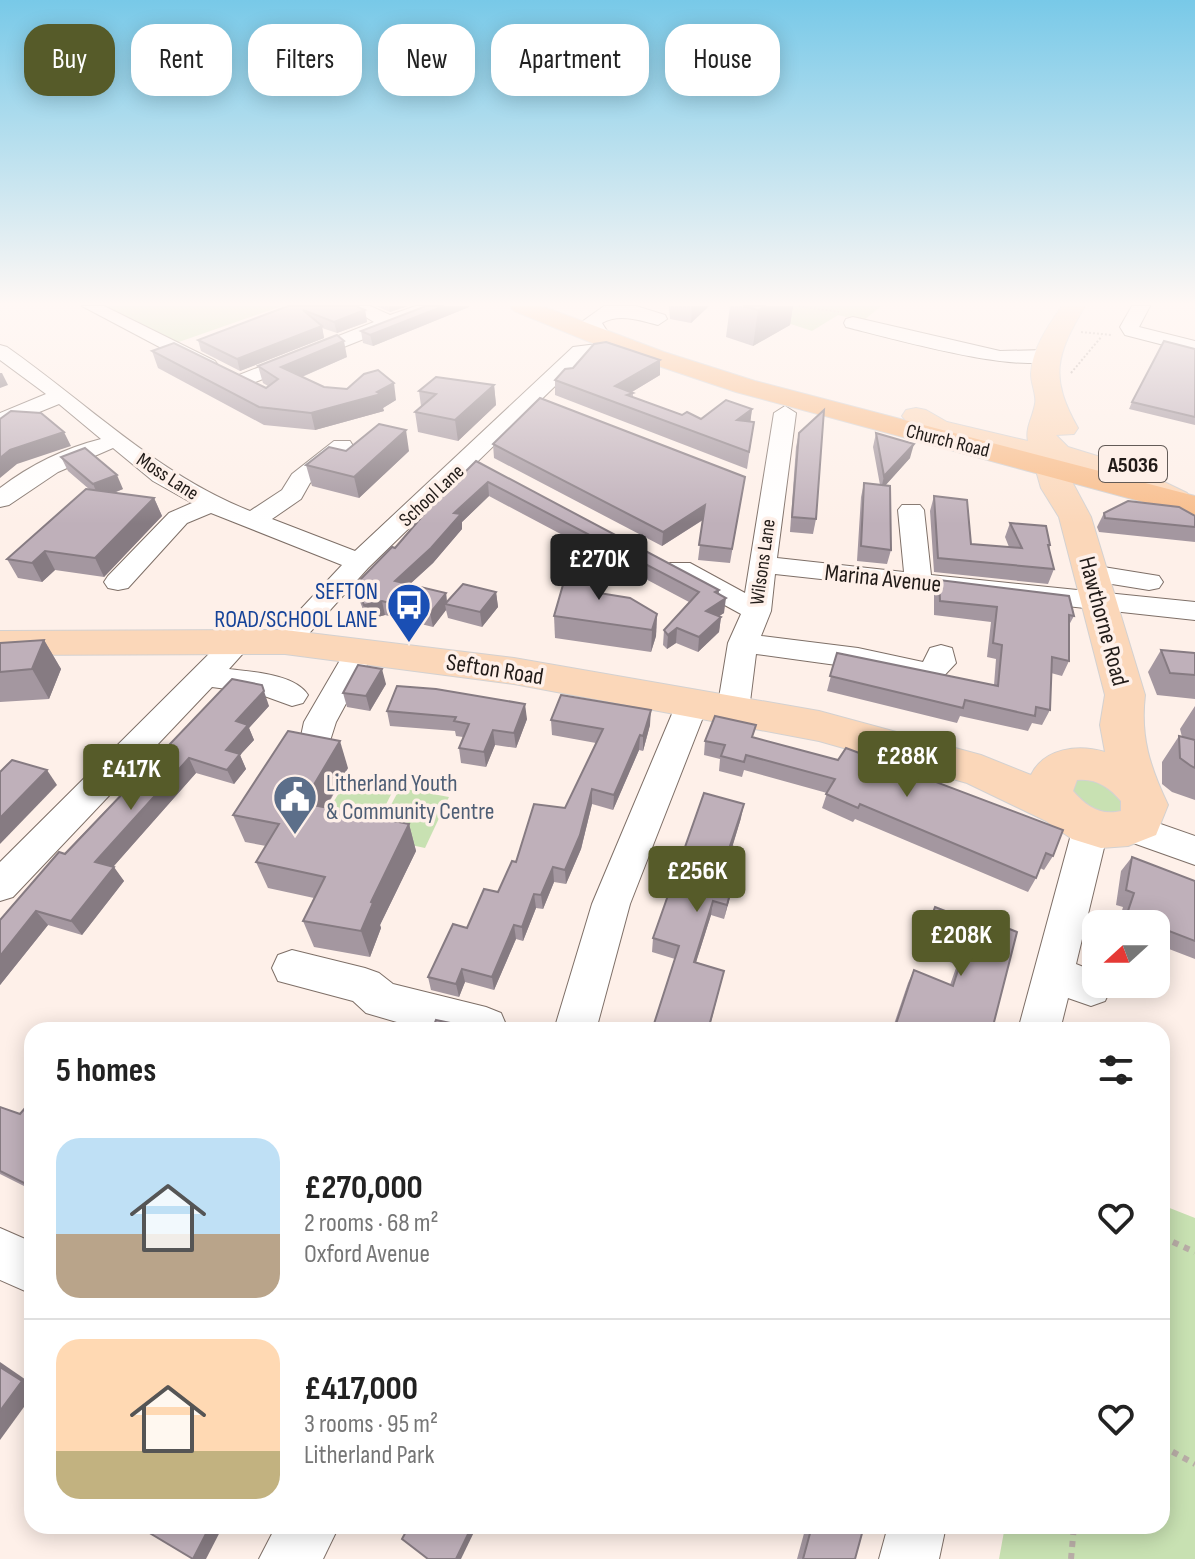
<!DOCTYPE html>
<html lang="en">
<head>
<meta charset="utf-8">
<style>
	body { margin:0; font-family:"Sofia Sans Condensed",sans-serif; background:#f6f6f6; color:#222; height:100vh; display:flex; flex-direction:column; font-size:30px; white-space:nowrap }
	* { box-sizing:border-box; margin:0 }
	p { font-size:26px; color:#767676 }
	.icon { flex:none; width:44px; height:44px; fill:none; stroke:currentColor; stroke-width:2; stroke-linecap:round; stroke-linejoin:round }
	.map { position:relative; flex:1; overflow:hidden }
	.panel { position:absolute; left:24px; top:1022px; width:1146px; height:512px; display:flex; flex-direction:column; background:#fff; border-radius:24px; box-shadow:0 4px 20px #0003 }
	.panel>* { flex:none }
	.top-card { position:absolute; left:24px; top:24px; width:1148px; height:72px; display:flex; gap:16px }
	.needle { width:52px; rotate:249deg }
	.controls { position:absolute; left:1082px; top:910px; display:grid; gap:16px }
	.controls a { display:grid; place-items:center; width:88px; height:88px; border-radius:16px; background:#fff; box-shadow:0 4px 20px #0003; font-size:40px }
	.price { position:absolute; translate:-50% -68px; padding:0 18px; border-radius:8px; background:#565b29; color:#fff; font-size:26px; line-height:52px; filter:drop-shadow(0 2px 4px #0008) }
	.price::after { content:''; position:absolute; left:50%; top:48px; width:24px; height:18px; margin-left:-12px; background:inherit; clip-path:polygon(0 0,100% 0,50% 100%) }
	.price.current { background:#222; color:#fff }
	ul { padding:0; list-style:none }
	li { display:flex; align-items:center; gap:24px; height:200px; padding:0 32px }
	li+li { border-top:2px solid #e0e0e0 }
	li span { display:grid; place-items:center; flex:none; width:224px; height:160px; border-radius:24px; color:#555 }
	li>.icon { margin-inline-start:auto }
	span .icon { width:96px; height:96px; fill:#fffc; stroke-width:1 }
	li b { font-size:34px }
	h2 { display:flex; justify-content:space-between; align-items:center; height:96px; padding:0 32px; font-size:34px }
	.tag { padding:0 28px; border-radius:24px; background:#fff; box-shadow:0 4px 20px #0003; font-size:28px; line-height:72px }
	.tag.current { background:#565b29; color:#fff }
	.map>svg:first-child { display:block }
</style>
</head>
<body>
<div class="map">
<svg width="1195" height="1559" viewBox="0 0 1195 1559">
	<rect width="100%" height="100%" fill="#fef0e9"/>
	<!-- green -->
	<g fill="#c8e1b2">
		<polygon points="102,306 282,306 176,343"/>
		<polygon points="736,306 881,306 863,321 838,315 812,331"/>
		<polygon points="1069,777 1106,777 1129,813 1090,817 1065,783"/>
		<polygon points="348,778 395,787 369,837 319,826"/>
		<polygon points="400,788 449,797 425,848 374,837"/>
		<polygon points="1162,1205 1195,1218 1195,1559 999,1559 1005,1526 1162,1526"/>
	</g>
	<g fill="none" stroke-linecap="round" stroke-linejoin="round">
		<!-- minor casing -->
		<g stroke="#7e6f67" stroke-width="2">
			<g id="minor">
				<polygon points="82,306 104,306 215,361 218,365 208,371 201,369"/>
				<polygon points="347,306 370,306 390,315 416,306 440,306 437,310 248,385 241,387 231,381 234,377 374,322"/>
				<path d="M604 306H636L665 315 667 319 658 325C640 320 618 313 602 323L612 339 609 342 631 343 634 347 631 351 586 356 368 568 295 649 285 651 275 649 270 642 342 565 211 513 187 523 128 588 118 590 108 588 104 582 108 576 169 513 192 503 153 481 113 448 58 472 9 505 0 507V488C30 465 65 448 101 439L59 404 0 428V413L46 394 0 360V345L7 347C87 403 158 475 250 511L282 490 292 474 334 441H350L353 446 350 451 310 483 301 499 272 519 355 551 573 347 597 344 583 321Z"/>
				<polygon points="1132,306 1150,306 1139,327 1195,341 1195,353 1125,335 1120,327"/>
				<path d="M853 317 1000 351 1046 350 1056 356C1035 380 880 335 846 327L844 323 846 319Z"/>
				<polygon points="785,406 796,413 777,558 904,572 898,510 902,505 920,505 924,510 931,575 1195,602 1195,620 775,574 771,611 761,636 858,648 923,662 930,648 941,645 952,648 956,663 940,680 929,683 858,668 756,654 749,710 744,718 733,721 722,718 717,710 728,643 741,614 670,575 667,569 670,563 690,563 745,593 774,413"/>
				<polygon points="1091,565 1159,576 1163,582 1159,588 1149,590 1081,579 1077,573 1081,567"/>
				<path d="M240 631 250 633 255 640 229 669C252 672 295 674 308 695L303 703 292 706 256 693 212 687 13 897 0 901V862L230 633Z"/>
				<polygon points="360,640 370,643 375,650 336,722 329,744 317,748 305,744 301,736 304,722 350,643"/>
				<polygon points="693,691 704,694 709,702 630,904 596,1030 554,1030 592,904 677,702 682,694"/>
				<polygon points="1091,813 1104,817 1109,827 1076,964 1096,972 1096,984 1110,984 1111,988 1105,1001 1091,1006 1068,998 1060,1030 1018,1030 1073,827 1078,817"/>
				<polygon points="1132,814 1195,836 1195,865 1119,838 1114,828 1119,818"/>
				<polygon points="292,950 365,968 379,973 393,984 486,1007 501,1013 507,1027 506,1030 424,1030 366,1013 353,1001 278,981 272,968 278,955"/>
				<polygon points="0,1228 32,1242 32,1294 0,1280"/>
				<polygon points="276,1526 339,1526 323,1559 259,1559"/>
				<polygon points="888,1526 946,1526 939,1559 879,1559"/>
			</g>
		</g>
		<!-- major casing -->
		<g stroke="#d3d1d1" stroke-width="2">
			<path id="major" d="M1062 306H1085C1056 355 1049 377 1078 428L1074 434 1056 435 1068 447 1133 467 1187 493 1192 500 1187 507 1176 510 1082 471 1069 476 1091 517 1145 695C1140 737 1150 767 1168 805L1156 835 1128 846 1101 848 1072 839 1046 821 967 783 819 741 514 684 285 654 0 655V631L285 630 514 658 819 711 981 755 1031 775C1044 748 1078 744 1105 752L1100 725 1105 695 1059 517 1041 488 1033 460C1001 452 920 442 902 416L906 410 916 408 926 410 947 422 1028 441C1025 428 1033 417 1035 404 1037 396 1031 384 1031 374 1032 349 1048 326 1062 306ZM1077 780C1096 778 1109 787 1121 801V811C1100 816 1086 806 1073 791Z"/>
		</g>
		<!-- highway casing -->
		<g stroke="#d3d1d1" stroke-width="2">
			<polygon id="highway" points="510,306 542,306 664,352 755,381 1195,496 1195,516 736,392 602,347 514,311"/>
		</g>
		<!-- path-far1 -->
		<g stroke="#b9ada7" stroke-width="2" stroke-dasharray="2 2" stroke-linecap="butt">
			<polyline points="798,306 839,312"/>
			<polyline points="1081,332 1112,335"/>
			<polyline points="1071,373 1102,336"/>
		</g>
		<!-- path -->
		<g stroke="#b9ada7" stroke-width="6" stroke-dasharray="6 6" stroke-linecap="butt">
			<polyline points="1162,1237 1195,1252"/>
			<polyline points="1162,1446 1195,1464"/>
			<polyline points="1071,1559 1074,1526"/>
		</g>
		<!-- minor -->
		<use href="#minor" fill="#fff" fill-rule="evenodd"/>
		<!-- major -->
		<use href="#major" fill="#fbd7b9" fill-rule="evenodd"/>
		<!-- highway -->
		<use href="#highway" fill="#f8bd8b" fill-rule="evenodd"/>
	</g>
	<!-- wall -->
	<g fill="#a497a0">
		<polygon points="288,306 365,310 367,322 337,333 322,328 324,338 240,371 201,351 198,340"/>
		<polygon points="376,306 408,306 390,312"/>
		<polygon points="669,306 709,306 691,323 670,319"/>
		<polygon points="730,306 793,306 790,325 753,346 726,337"/>
		<polygon points="469,307 373,346 363,343 361,331"/>
		<polygon points="1195,349 1195,425 1129,409 1132,402"/>
		<polygon points="152,351 266,388 268,386 263,383 258,366 347,357 302,377 324,387 396,400 383,408 384,411 315,430 264,425 158,368"/>
		<polygon points="660,375 632,392 633,393 633,397 682,415 701,419 752,409 750,421 754,422 747,469 555,395 555,380"/>
		<polygon points="494,385 496,405 458,441 418,432 415,412 421,406 419,391"/>
		<polygon points="799,433 816,519 813,534 790,532 796,447"/>
		<polygon points="876,433 910,458 885,486 891,550 887,564 857,561 861,497 864,483 880,485 873,447"/>
		<polygon points="493,444 745,477 730,563 698,560 703,520 662,546 494,458"/>
		<polygon points="409,451 359,498 312,486 306,465"/>
		<polygon points="61,457 123,489 114,493 154,498 162,516 104,577 55,570 42,582 18,578 7,559 89,489 68,471"/>
		<polygon points="476,461 719,594 724,613 719,616 721,617 719,632 698,652 676,643 667,649 663,645 664,630 689,602 489,496 462,522 462,529 433,563 410,584 446,593 447,602 496,592 498,607 482,627 448,618 446,610 433,627 385,615 367,620 359,599 356,584 395,548"/>
		<polygon points="934,496 971,544 1009,547 1005,537 1010,523 1050,545 1049,549 1054,569 1048,584 934,572 930,511"/>
		<polygon points="1104,513 1195,516 1195,542 1099,532 1097,527"/>
		<polygon points="939,580 1074,616 1069,625 1069,661 1062,676 1051,673 1050,710 1042,725 1032,723 1028,731 960,716 957,723 827,691 837,653 994,685 996,659 987,657 991,622 934,615 934,594"/>
		<polygon points="603,594 657,614 656,636 651,652 555,638 554,616"/>
		<polygon points="44,640 61,669 49,699 0,702 0,643"/>
		<polygon points="1161,650 1195,653 1195,699 1157,695 1148,672"/>
		<polygon points="232,679 269,706 249,728 254,740 240,755 246,769 234,784 196,773 113,867 124,881 82,935 48,925 0,985 0,920"/>
		<polygon points="386,684 370,711 347,707 343,693"/>
		<polygon points="1195,706 1195,800 1172,792 1162,784 1162,762 1179,736 1182,737 1180,729"/>
		<polygon points="387,711 527,719 516,748 495,745 486,767 461,763 459,748 463,737 456,736 455,731 390,726"/>
		<polygon points="551,720 650,725 643,751 639,750 613,810 592,804 581,849 566,884 554,882 543,909 536,908 523,941 516,939 494,990 465,982 459,997 431,990 428,977 498,892 516,862 565,808 596,743 552,735"/>
		<polygon points="754,738 1053,856 1044,870 1040,868 1036,878 1028,892 855,819 853,822 822,808 827,793 744,770 742,777 719,771 720,759 704,755 705,741"/>
		<polygon points="348,768 326,808 409,824 416,851 380,925 381,928 370,957 314,947 303,921 314,898 268,888 256,862 266,846 245,842 233,815"/>
		<polygon points="741,818 732,847 742,849 724,919 711,915 696,962 724,971 709,1030 652,1030 675,959 652,952 653,938"/>
		<polygon points="1132,857 1195,881 1195,959 1156,944 1156,924 1118,924 1123,907 1116,905 1121,871"/>
		<polygon points="935,907 972,921 975,915 992,1030 892,1030 908,983 914,970 950,985 957,965 918,949 928,921"/>
		<polygon points="32,1100 32,1190 0,1174 0,1107 20,1114"/>
		<polygon points="806,1526 864,1526 855,1559 797,1559"/>
	</g>
	<!-- shaded-wall -->
	<g fill="#867b82">
		<polygon points="389,306 408,306 390,312"/>
		<polygon points="444,306 469,306 469,307 373,346 370,335"/>
		<polygon points="692,306 709,306 691,323"/>
		<polygon points="766,306 793,306 790,325 753,346 758,310"/>
		<polygon points="365,310 367,322 337,333 334,322"/>
		<polygon points="322,326 324,338 240,371 237,359"/>
		<polygon points="344,341 347,357 285,384 281,367"/>
		<polygon points="660,360 660,375 615,402 615,386"/>
		<polygon points="0,373 2,373 8,385 0,388"/>
		<polygon points="394,383 396,400 383,408 384,411 315,430 311,413 377,392"/>
		<polygon points="494,385 496,405 458,441 455,420"/>
		<polygon points="752,409 750,425 737,420"/>
		<polygon points="406,430 409,451 359,498 354,477"/>
		<polygon points="64,432 71,446 17,464 0,478 0,458 10,450"/>
		<polygon points="914,444 910,458 881,490 884,476"/>
		<polygon points="117,475 123,489 99,498 93,484"/>
		<polygon points="488,482 489,496 462,522 462,529 433,563 398,595 395,581 454,513"/>
		<polygon points="154,498 162,516 104,577 95,558"/>
		<polygon points="705,505 704,519 662,546 663,532"/>
		<polygon points="45,551 55,570 42,582 32,563"/>
		<polygon points="719,590 718,603 726,598 724,613 704,626 706,611 715,592"/>
		<polygon points="496,592 498,607 482,627 480,612"/>
		<polygon points="446,593 447,604 445,604 446,610 433,627 430,613"/>
		<polygon points="382,601 385,615 367,620 364,605"/>
		<polygon points="657,614 656,636 651,652 652,630"/>
		<polygon points="721,617 719,632 698,652 699,637"/>
		<polygon points="677,628 676,643 667,649 668,635"/>
		<polygon points="44,640 61,669 49,699 32,669"/>
		<polygon points="382,669 386,684 370,711 366,696"/>
		<polygon points="262,685 269,706 249,728 254,740 240,755 246,769 234,784 227,770 226,750 236,721"/>
		<polygon points="525,704 527,719 516,748 514,733"/>
		<polygon points="651,710 650,725 643,751 643,736"/>
		<polygon points="493,730 495,745 486,767 484,752"/>
		<polygon points="640,735 639,750 613,810 614,795"/>
		<polygon points="340,741 348,768 312,830 303,803"/>
		<polygon points="189,758 196,773 105,876 95,862"/>
		<polygon points="47,770 57,785 0,844 0,818"/>
		<polygon points="592,789 592,804 581,849 566,884 565,870"/>
		<polygon points="744,804 741,818 728,861 730,846"/>
		<polygon points="409,824 416,851 380,925 381,928 370,957 361,931 371,902"/>
		<polygon points="742,849 739,864 724,919 727,905"/>
		<polygon points="114,867 124,881 82,935 71,921"/>
		<polygon points="553,867 554,882 543,909 541,895"/>
		<polygon points="534,894 536,908 523,941 522,927"/>
		<polygon points="713,901 711,915 692,975 694,962"/>
		<polygon points="36,911 48,925 0,985 0,956"/>
		<polygon points="514,925 516,939 494,990 492,977"/>
		<polygon points="462,969 465,982 459,997 456,984"/>
		<polygon points="0,1362 32,1384 32,1396 0,1440"/>
		<polygon points="210,1526 223,1526 206,1559 193,1559"/>
		<polygon points="472,1526 477,1526 461,1559 456,1559"/>
	</g>
	<!-- building -->
	<g fill="#bfb0ba" stroke="#867b82" stroke-width="2">
		<polygon points="288,306 356,306 365,310 334,322 303,310 322,326 237,359 198,340"/>
		<polygon points="426,306 444,306 370,335 361,331"/>
		<polygon points="743,306 766,306 758,310"/>
		<polygon points="337,335 344,341 281,367 324,387 347,389 364,374 378,370 394,383 377,392 381,394 311,413 259,407 152,351 174,343 266,388 278,379 258,366"/>
		<polygon points="1164,341 1195,349 1195,417 1132,402"/>
		<polygon points="606,342 660,360 615,386 633,393 627,395 682,415 687,412 701,419 726,400 752,409 737,420 754,422 749,452 555,380 565,369 573,368 594,344"/>
		<polygon points="436,377 494,385 455,420 415,412 436,394 419,391"/>
		<polygon points="540,398 745,477 732,549 699,545 705,505 663,532 493,444"/>
		<polygon points="824,410 816,519 792,517 799,433"/>
		<polygon points="11,411 41,413 64,432 10,450 0,458 0,419"/>
		<polygon points="379,424 406,430 354,477 306,465 329,447 346,451"/>
		<polygon points="876,433 914,444 884,476"/>
		<polygon points="85,448 117,475 93,484 61,457"/>
		<polygon points="476,461 719,590 715,592 726,598 706,611 721,617 699,637 677,628 668,635 664,630 699,592 488,482 454,513 461,514 431,548 395,581 446,593 430,613 382,601 364,605 356,584 392,547 395,548 432,505"/>
		<polygon points="864,483 890,486 891,550 861,546"/>
		<polygon points="86,489 154,498 95,558 45,551 32,563 7,559"/>
		<polygon points="934,496 967,500 971,544 1022,548 1010,523 1046,526 1050,545 1048,545 1054,569 938,558"/>
		<polygon points="1128,501 1179,507 1195,516 1195,527 1105,518 1104,513"/>
		<polygon points="571,557 603,577 599,593 630,598 657,614 652,630 554,616"/>
		<polygon points="939,580 1069,596 1074,616 1069,615 1069,661 1052,657 1050,710 1036,707 1035,716 965,700 963,708 830,676 837,653 998,686 1002,645 993,643 997,607 940,601"/>
		<polygon points="463,584 496,592 480,612 445,604"/>
		<polygon points="44,640 32,669 0,672 0,643"/>
		<polygon points="1161,650 1195,653 1195,675 1170,673"/>
		<polygon points="358,665 382,669 366,696 343,693"/>
		<polygon points="232,679 262,685 264,691 236,721 248,725 226,750 240,754 227,770 189,758 95,862 114,867 71,921 36,911 0,956 0,920 59,852 65,854"/>
		<polygon points="397,686 436,689 525,704 514,733 493,730 484,752 459,748 469,724 454,721 456,717 387,711"/>
		<polygon points="561,695 651,710 643,736 640,735 614,795 592,789 580,835 565,870 553,867 541,895 534,894 522,927 514,925 492,977 462,969 456,984 428,977 453,924 467,928 484,889 498,892 512,861 516,862 534,804 565,808 603,729 551,720"/>
		<polygon points="715,716 756,725 752,737 838,760 846,748 1063,830 1053,856 1046,853 1036,878 860,804 858,808 826,794 835,779 746,755 744,762 721,756 725,745 705,741"/>
		<polygon points="288,731 340,741 303,803 409,824 371,902 373,903 361,931 303,921 325,877 256,862 279,824 233,815"/>
		<polygon points="1179,736 1195,740 1195,768 1191,766 1180,758"/>
		<polygon points="12,760 47,770 0,818 0,772"/>
		<polygon points="704,793 744,804 730,846 742,849 727,905 713,901 694,962 724,971 708,1030 652,1030 679,946 653,938"/>
		<polygon points="1132,857 1195,881 1195,941 1156,926 1156,924 1152,924 1127,914 1134,893 1126,890"/>
		<polygon points="935,907 973,922 975,915 1017,932 992,1030 894,1030 914,970 953,986 964,951 925,935"/>
		<polygon points="436,1020 484,1030 432,1030"/>
		<polygon points="32,1100 32,1187 0,1171 0,1107 20,1114"/>
		<polygon points="0,1367 22,1381 0,1411"/>
		<polygon points="138,1526 210,1526 193,1559"/>
		<polygon points="409,1526 472,1526 456,1559 428,1559 402,1539"/>
		<polygon points="812,1526 864,1526 855,1559 803,1559"/>
	</g>
	<!-- sky -->
	<linearGradient id="sky" x2="0" y2="1"><stop stop-color="#78c9e8"/><stop offset="0.58" stop-color="#fff8f5"/><stop offset="1" stop-color="#fff8f5" stop-opacity="0"/></linearGradient>
	<rect width="1195" height="524" fill="url(#sky)"/>
	<!-- icons -->
	<defs>
		<g id="bus-pin" transform="scale(2.3)"><path d="M0 17L-7.5 6A9.5 9.5 0 1 1 7.5 6Z" fill="#1a4fb4" stroke="#fef0e9"/><path d="M-5-6H5V4H4V6H2V4H-2V6H-4V4H-5ZM-3.5-4V0h7V-4ZM-3.5 1.2v1.5H-2V1.2ZM2 1.2v1.5H3.5V1.2Z" fill="#fff"/></g>
		<g id="civic-pin" transform="scale(2.3)"><path d="M0 17L-7.5 6A9.5 9.5 0 1 1 7.5 6Z" fill="#5c6f8a" stroke="#fef0e9"/><path d="M-.6-6.5H3V-4.5H.6V-3L4-1V1h2V6H-6V1h2V-1L-.6-3ZM-1.2 2.5V6h2.4V2.5Z" fill="#fff"/></g>
	</defs>
	<g fill-rule="evenodd">
		<use href="#bus-pin" x="409" y="605"/>
		<use href="#civic-pin" x="295" y="797"/>
	</g>
	<g text-anchor="middle" stroke-width="7" stroke-linejoin="round" paint-order="stroke">
		<!-- far-street labels -->
		<g font-size="20" fill="#211b18" stroke="#fef0e9">
			<text transform="translate(948 440) rotate(14)" y="7">Church Road</text>
			<text transform="translate(168 476) rotate(33)" y="7">Moss Lane</text>
			<text transform="translate(431 495) rotate(-43)" y="7">School Lane</text>
			<text transform="translate(762 562) rotate(-82)" y="7">Wilsons Lane</text>
		</g>
		<!-- shield labels -->
		<rect fill="#fef0e9" stroke="#635b57" stroke-width="2" x="1099" y="446" width="68" height="36" rx="6"/>
		<g font-size="22" font-weight="bold" fill="#211b18">
			<text x="1133" y="472">A5036</text>
		</g>
		<!-- street labels -->
		<g font-size="24" fill="#211b18" stroke="#fef0e9">
			<text transform="translate(883 578) rotate(6)" y="8">Marina Avenue</text>
			<text transform="translate(1104 621) rotate(75)" y="8">Hawthorne Road</text>
			<text transform="translate(495 669) rotate(9)" y="8">Sefton Road</text>
		</g>
		<!-- transit labels -->
		<g font-size="24" fill="#164399" stroke="#fef0e9" text-anchor="end">
			<text x="378" y="599">SEFTON<tspan x="378" dy="28">ROAD/SCHOOL LANE</tspan></text>
		</g>
		<!-- service labels -->
		<g font-size="24" fill="#4e5e75" stroke="#fef0e9" text-anchor="start">
			<text x="326" y="791">Litherland Youth<tspan x="326" dy="28">&amp; Community Centre</tspan></text>
		</g>
	</g>
</svg>
<div class="controls">
<a><svg class="needle" viewBox="-14 -14 28 28"><path d="M0-13l5 13h-10z" fill="#e53935"/><path d="M0 13l5-13h-10z" fill="#767676"/></svg></a>
</div>
<b class="price current" style="left:599px;top:602px">£270K</b>
<b class="price" style="left:907px;top:799px">£288K</b>
<b class="price" style="left:131px;top:812px">£417K</b>
<b class="price" style="left:697px;top:914px">£256K</b>
<b class="price" style="left:961px;top:978px">£208K</b>
<div class="top-card">
<a class="tag current">Buy</a>
<a class="tag">Rent</a>
<a class="tag">Filters</a>
<a class="tag">New</a>
<a class="tag">Apartment</a>
<a class="tag">House</a>
</div>
<section class="panel">
<h2>5 homes<svg class="icon" aria-label="filters" viewBox="0 0 24 24"><path d="M4 7h16M4 17h16"/><circle cx="9" cy="7" r="2"/><circle cx="15" cy="17" r="2"/></svg></h2>
<ul>
<li><span style="background:linear-gradient(#bfe0f5 60%,#b9a48a 0)"><svg class="icon" aria-label="home" viewBox="0 0 24 24"><path d="M3 11l9-7 9 7M6 9v11h12V9"/></svg></span><div><b>£270,000</b><p>2 rooms · 68 m²</p><p>Oxford Avenue</p></div><svg class="icon" aria-label="heart" viewBox="0 0 24 24"><path d="M12 20l-8-8c-3-5 5-10 8-4 3-6 11-1 8 4z"/></svg></li>
<li><span style="background:linear-gradient(#ffd9b3 70%,#c2b280 0)"><svg class="icon" aria-label="home" viewBox="0 0 24 24"><path d="M3 11l9-7 9 7M6 9v11h12V9"/></svg></span><div><b>£417,000</b><p>3 rooms · 95 m²</p><p>Litherland Park</p></div><svg class="icon" aria-label="heart" viewBox="0 0 24 24"><path d="M12 20l-8-8c-3-5 5-10 8-4 3-6 11-1 8 4z"/></svg></li>
</ul>
</section>
</div>
</body>
</html>
